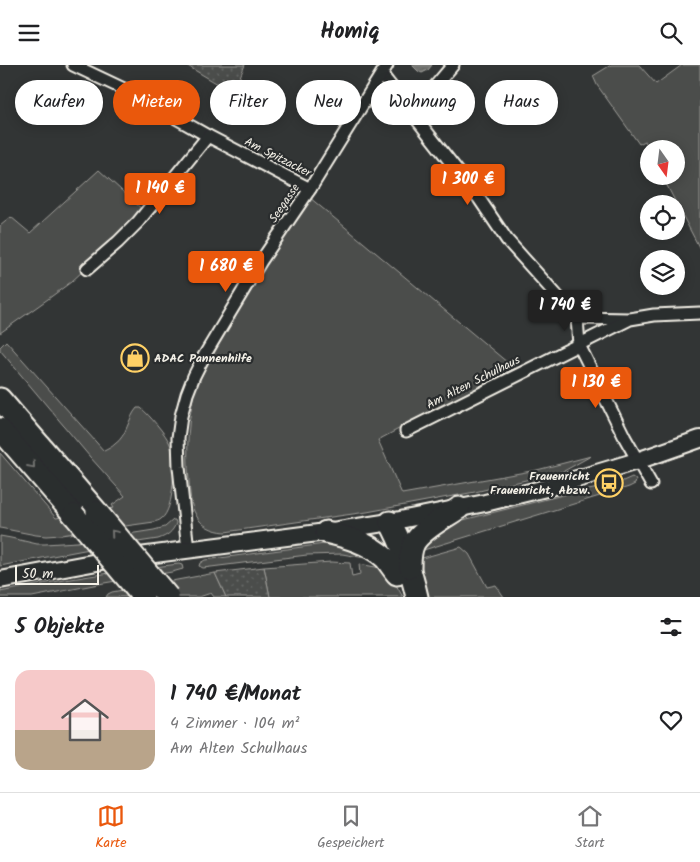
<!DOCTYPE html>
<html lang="de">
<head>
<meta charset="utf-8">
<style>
	body { margin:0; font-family:Kalam,sans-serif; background:#f2f2f2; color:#202124; height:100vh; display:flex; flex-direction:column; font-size:19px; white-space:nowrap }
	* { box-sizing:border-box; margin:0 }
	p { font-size:16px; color:#757577 }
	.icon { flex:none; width:28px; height:28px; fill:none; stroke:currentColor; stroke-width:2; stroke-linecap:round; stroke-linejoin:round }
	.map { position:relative; height:532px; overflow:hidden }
	.side { display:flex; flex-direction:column; background:#fff; flex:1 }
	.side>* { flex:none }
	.hud { position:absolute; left:15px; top:15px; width:670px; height:45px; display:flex; gap:10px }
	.needle { width:32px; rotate:166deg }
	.controls { position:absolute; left:640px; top:75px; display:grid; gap:10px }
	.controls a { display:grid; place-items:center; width:45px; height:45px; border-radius:50%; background:#fff; box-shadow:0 2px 12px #0003; font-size:25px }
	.scale { position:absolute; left:15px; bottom:12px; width:84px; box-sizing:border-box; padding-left:5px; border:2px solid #f4f1e8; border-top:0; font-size:14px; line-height:18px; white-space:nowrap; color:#f4f1e8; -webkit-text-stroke:4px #2a2d2e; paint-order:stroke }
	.price { position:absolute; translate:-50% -42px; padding:0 11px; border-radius:5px; background:#ea580c; color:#fff; font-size:16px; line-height:32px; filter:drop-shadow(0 1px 2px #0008) }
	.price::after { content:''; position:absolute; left:50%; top:30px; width:15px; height:11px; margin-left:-8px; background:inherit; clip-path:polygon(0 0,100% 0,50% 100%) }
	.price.selected { background:#222; color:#fff }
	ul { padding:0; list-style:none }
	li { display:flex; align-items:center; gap:15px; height:125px; padding:0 15px }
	li span { display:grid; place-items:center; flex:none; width:140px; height:100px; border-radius:15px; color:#555 }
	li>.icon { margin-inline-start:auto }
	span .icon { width:60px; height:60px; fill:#fffc; stroke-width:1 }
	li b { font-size:21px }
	h2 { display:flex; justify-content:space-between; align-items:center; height:60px; padding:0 15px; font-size:21px }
	.chip { padding:0 18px; border-radius:22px; background:#fff; box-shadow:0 2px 12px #0003; font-size:18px; line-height:45px }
	.chip.selected { background:#ea580c; color:#fff }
	header { display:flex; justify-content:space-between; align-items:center; height:65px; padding:0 15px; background:#fff; font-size:22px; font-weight:800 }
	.menu { display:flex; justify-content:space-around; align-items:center; height:70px; border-top:1px solid #e0e0e0; background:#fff; font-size:14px; color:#757577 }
	.menu a { display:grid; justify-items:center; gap:2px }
	.menu .selected { color:#ea580c }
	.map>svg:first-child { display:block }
</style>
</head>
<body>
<header><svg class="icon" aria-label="menu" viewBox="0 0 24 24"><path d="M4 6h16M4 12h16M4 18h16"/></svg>Homiq<svg class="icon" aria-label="search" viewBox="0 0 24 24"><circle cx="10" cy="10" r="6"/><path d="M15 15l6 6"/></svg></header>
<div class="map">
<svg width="700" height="532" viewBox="0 0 700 532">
	<defs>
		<pattern id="park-dots" width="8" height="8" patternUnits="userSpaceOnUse" patternTransform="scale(1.25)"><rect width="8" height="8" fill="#4b4d4c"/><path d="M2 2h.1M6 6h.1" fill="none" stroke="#666766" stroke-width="1.8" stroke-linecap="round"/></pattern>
		<pattern id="water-waves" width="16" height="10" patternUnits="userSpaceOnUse" patternTransform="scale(1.25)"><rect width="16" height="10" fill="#727370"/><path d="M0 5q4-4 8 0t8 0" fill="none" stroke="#5e5e5b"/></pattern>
	</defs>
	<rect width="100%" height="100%" fill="#323535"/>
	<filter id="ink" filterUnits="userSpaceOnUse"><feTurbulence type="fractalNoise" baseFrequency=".02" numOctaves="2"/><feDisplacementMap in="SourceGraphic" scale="10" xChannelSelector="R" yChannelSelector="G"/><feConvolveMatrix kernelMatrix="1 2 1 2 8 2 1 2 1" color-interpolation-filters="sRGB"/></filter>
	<g filter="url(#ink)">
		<!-- grass -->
		<g fill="#4b4d4c" stroke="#a09f9a">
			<polygon points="611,0 639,0 656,19 682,0 700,0 700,184 662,111 676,111 676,84 649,84 645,76 639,79 597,20 593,11"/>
			<polygon points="99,105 144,146 130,163 71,217 48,234 0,268 0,161 11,152 30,168"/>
			<path d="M303 127 514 303 378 375 402 429 537 405 591 391 564 406 475 427 367 447 225 467C213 466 201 461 196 450 190 440 190 427 189 416 186 382 188 356 195 323Z"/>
			<path d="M6 276 104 386C108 384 112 382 115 379 127 371 128 353 137 343H141C149 350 166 369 170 379 176 393 175 445 161 454 159 456 156 456 154 457L61 470 46 471 36 470 0 463V388L56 453 114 443 112 440 125 431 90 392 0 285V282Z"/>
			<polygon points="632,412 635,414 636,416 635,419 629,422 417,487 418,483 455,457 563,430 614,420"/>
			<path d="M173 455H175L176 458C173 467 167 471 158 474L84 485 0 501V471L11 473 37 479H45L77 477 154 465 165 462Z"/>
			<polygon points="332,478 342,479 371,494 342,489 307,490 203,503 199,501 200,498 205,495"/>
			<polygon points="461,482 469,489 487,522 496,520 504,532 426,532 415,495"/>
			<polygon points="331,497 350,498 352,512 360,510 359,499 381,503 392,513 403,532 270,532 264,502"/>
			<path d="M179 499 182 500 183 504 172 507 104 518 32 532H0V527C59 515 119 506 179 499Z"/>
			<polygon points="215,508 226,532 214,532 211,528 199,532 106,532 108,529 112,527"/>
		</g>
		<!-- park -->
		<g fill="url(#park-dots)" stroke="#a09f9a">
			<polygon points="186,0 245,0 233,28"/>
			<polygon points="264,502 270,532 226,532 215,508"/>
		</g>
		<!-- water -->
		<polygon fill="url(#water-waves)" stroke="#a6a5a0" points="412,0 432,0 428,5 422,8 418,6"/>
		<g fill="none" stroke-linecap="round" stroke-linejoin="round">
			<!-- minor casing -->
			<g stroke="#f4f1e8" stroke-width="15">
				<g id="minor">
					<polyline points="73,0 128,26 208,71 310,124"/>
					<polyline points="382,10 478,132 507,175 577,253"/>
					<polyline points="415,51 431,26 453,0"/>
					<polyline points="87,204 118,177 138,157 208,71"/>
					<polyline points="577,253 579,280 625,373 651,419"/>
					<polyline points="577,253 628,254"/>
					<polyline points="406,366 630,254 654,250 700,248"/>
					<polyline points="188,485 179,402 178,373 181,351 187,329 194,311 204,291 261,196 310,124 387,0"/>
				</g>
			</g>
			<!-- secondary casing -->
			<g stroke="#f4f1e8" stroke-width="20">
				<polyline id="secondary" points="0,515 108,495 326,467 390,457 485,438 550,422 637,396 700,374"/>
			</g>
			<!-- motorway casing -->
			<g stroke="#f4f1e8" stroke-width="25">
				<g id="motorway">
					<polyline points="0,334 97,447"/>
					<polyline points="0,364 74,450"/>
					<path d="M390 457C403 480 411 506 417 532"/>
					<path d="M326 467C347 472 369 478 385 493 389 498 393 504 397 509"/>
					<path d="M410 502C410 494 410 486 414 478 422 464 446 452 459 443"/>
				</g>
			</g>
			<!-- minor -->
			<use href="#minor" stroke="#2a2d2e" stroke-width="11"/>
			<!-- secondary -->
			<use href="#secondary" stroke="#2a2d2e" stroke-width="16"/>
			<!-- motorway -->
			<use href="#motorway" stroke="#2a2d2e" stroke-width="21"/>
			<!-- motorway-bridge casing -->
			<g stroke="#f4f1e8" stroke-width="25" stroke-linecap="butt">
				<g id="motorway-bridge">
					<polyline points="97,447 168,532"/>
					<polyline points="74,450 143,532"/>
				</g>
			</g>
			<!-- motorway-bridge -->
			<use href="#motorway-bridge" stroke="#2a2d2e" stroke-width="21"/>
		</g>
		<!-- one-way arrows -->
		<defs><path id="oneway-chevron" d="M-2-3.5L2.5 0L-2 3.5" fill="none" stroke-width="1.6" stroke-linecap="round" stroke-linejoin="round" transform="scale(1.25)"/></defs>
		<g stroke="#71726f">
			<use href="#oneway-chevron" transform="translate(32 400) rotate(49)"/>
			<use href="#oneway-chevron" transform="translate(114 468) rotate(-130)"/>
		</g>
	</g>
	<!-- icons -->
	<defs>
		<g id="shop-ring" transform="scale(1.4375)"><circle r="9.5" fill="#2a2d2e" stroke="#ffd166" stroke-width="1.5"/><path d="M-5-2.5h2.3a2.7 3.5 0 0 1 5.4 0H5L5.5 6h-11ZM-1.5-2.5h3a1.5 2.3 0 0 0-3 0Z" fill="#ffd166"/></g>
		<g id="bus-ring" transform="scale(1.4375)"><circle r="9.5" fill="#2a2d2e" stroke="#ffd166" stroke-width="1.5"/><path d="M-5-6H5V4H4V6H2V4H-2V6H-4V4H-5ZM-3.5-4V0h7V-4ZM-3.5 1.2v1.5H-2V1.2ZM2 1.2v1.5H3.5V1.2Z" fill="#ffd166"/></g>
	</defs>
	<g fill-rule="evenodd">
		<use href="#shop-ring" x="135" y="293"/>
		<use href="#bus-ring" x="609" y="418"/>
	</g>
	<g text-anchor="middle" stroke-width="4.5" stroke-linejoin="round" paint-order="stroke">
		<!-- street labels -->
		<g font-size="12" fill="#f4f1e8" stroke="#2a2d2e">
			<text transform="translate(278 92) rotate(27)" y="4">Am Spitzacker</text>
			<text transform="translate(284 138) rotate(-56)" y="4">Seegasse</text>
			<text transform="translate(473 317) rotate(-27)" y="4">Am Alten Schulhaus</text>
		</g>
		<!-- poi labels -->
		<g font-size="12" font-weight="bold" fill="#f4f1e8" stroke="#2a2d2e" text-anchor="start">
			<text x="154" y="297">ADAC Pannenhilfe</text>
			<text x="590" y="415" text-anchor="end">Frauenricht<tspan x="590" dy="14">Frauenricht, Abzw.</tspan></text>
		</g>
	</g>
</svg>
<div class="controls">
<a><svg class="needle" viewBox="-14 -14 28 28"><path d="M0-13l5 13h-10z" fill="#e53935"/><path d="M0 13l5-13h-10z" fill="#757577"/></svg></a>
<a><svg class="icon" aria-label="locate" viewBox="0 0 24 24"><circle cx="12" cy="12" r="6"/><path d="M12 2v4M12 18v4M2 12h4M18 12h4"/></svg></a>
<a><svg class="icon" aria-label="layers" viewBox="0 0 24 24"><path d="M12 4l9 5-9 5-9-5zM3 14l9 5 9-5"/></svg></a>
</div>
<div class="scale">50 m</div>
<b class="price" style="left:468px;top:141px">1 300 €</b>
<b class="price" style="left:160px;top:150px">1 140 €</b>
<b class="price" style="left:226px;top:228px">1 680 €</b>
<b class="price selected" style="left:565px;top:267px">1 740 €</b>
<b class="price" style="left:596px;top:344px">1 130 €</b>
<div class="hud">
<a class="chip">Kaufen</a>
<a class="chip selected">Mieten</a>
<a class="chip">Filter</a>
<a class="chip">Neu</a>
<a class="chip">Wohnung</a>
<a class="chip">Haus</a>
</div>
</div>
<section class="side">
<h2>5 Objekte<svg class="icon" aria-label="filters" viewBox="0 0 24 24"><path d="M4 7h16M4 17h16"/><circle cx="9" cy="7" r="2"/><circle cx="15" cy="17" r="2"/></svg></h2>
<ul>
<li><span style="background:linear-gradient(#f6c9c9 60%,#b9a48a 0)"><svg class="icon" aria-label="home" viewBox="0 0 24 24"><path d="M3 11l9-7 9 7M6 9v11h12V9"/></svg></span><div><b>1 740 €/Monat</b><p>4 Zimmer · 104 m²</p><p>Am Alten Schulhaus</p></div><svg class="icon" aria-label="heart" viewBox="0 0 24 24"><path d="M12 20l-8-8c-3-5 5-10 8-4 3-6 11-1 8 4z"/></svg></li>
</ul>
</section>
<nav class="menu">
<a class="selected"><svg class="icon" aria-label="map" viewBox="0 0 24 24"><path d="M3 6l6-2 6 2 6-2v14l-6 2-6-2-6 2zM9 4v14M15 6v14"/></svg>Karte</a>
<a><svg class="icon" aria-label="saved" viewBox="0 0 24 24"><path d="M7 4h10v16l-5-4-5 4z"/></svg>Gespeichert</a>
<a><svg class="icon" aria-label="home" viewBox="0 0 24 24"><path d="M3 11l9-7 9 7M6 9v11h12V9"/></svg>Start</a>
</nav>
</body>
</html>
